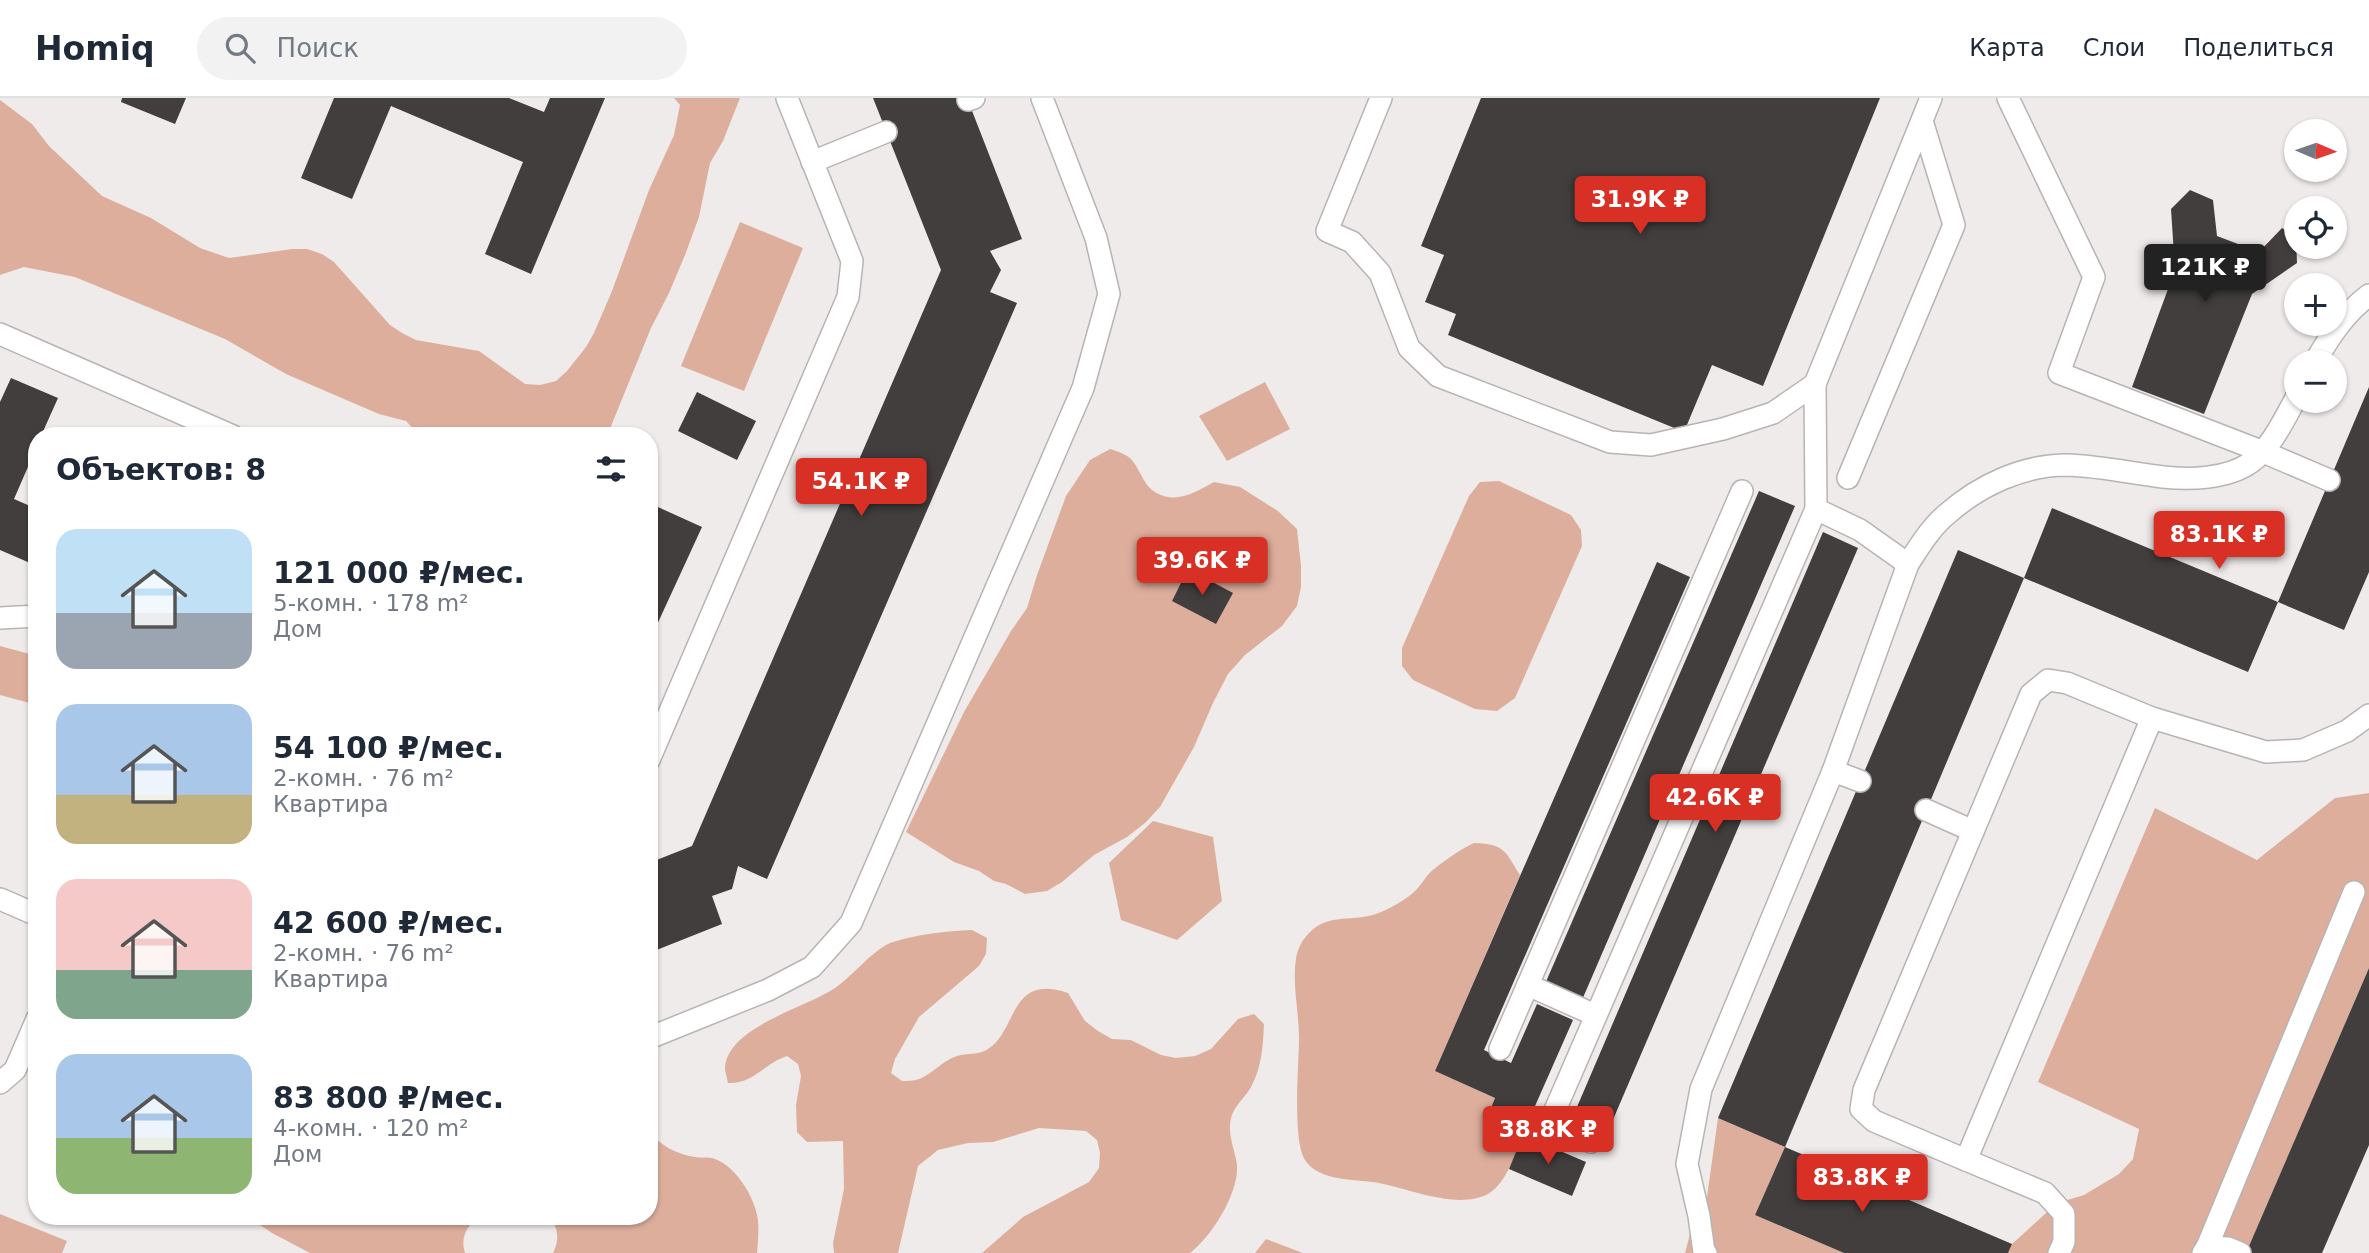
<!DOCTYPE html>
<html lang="ru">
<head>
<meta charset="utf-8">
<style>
	body { margin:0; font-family:"DejaVu Sans",sans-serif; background:#f2f2f3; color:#1f2937; height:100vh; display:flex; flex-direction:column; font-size:26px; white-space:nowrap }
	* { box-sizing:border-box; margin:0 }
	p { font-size:23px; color:#747a83 }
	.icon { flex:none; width:38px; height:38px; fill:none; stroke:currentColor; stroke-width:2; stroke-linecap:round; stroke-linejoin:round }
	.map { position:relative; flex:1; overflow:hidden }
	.sheet { position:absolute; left:28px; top:329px; width:630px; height:798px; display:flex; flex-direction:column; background:#fff; border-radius:28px; box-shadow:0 2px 5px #0004 }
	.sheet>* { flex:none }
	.needle { width:46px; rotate:92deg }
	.fabs { position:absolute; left:2284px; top:21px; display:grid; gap:14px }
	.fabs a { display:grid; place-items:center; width:63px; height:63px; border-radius:50%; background:#fff; box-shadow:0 2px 5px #0004; font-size:35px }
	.price { position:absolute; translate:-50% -60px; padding:0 16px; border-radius:7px; background:#d93025; color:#fff; font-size:23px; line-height:46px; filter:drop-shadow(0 2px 4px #0008) }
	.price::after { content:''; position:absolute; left:50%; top:42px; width:21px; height:16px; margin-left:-10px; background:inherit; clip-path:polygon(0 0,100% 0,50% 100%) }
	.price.selected { background:#222; color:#fff }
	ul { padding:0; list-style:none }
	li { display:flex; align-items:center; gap:21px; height:175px; padding:0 28px }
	li span { display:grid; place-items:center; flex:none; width:196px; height:140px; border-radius:21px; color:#555 }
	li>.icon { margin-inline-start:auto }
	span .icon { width:84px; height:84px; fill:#fffc; stroke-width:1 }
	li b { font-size:30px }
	h2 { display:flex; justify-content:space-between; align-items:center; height:84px; padding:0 28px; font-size:30px }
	header { display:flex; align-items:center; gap:42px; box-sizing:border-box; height:98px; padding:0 35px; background:#fff; border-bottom:2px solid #e0e1e3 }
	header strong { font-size:33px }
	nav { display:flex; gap:38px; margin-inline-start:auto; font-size:24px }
	.search { width:490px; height:63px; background:#f2f2f3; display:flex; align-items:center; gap:18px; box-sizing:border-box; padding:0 24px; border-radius:38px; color:#747a83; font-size:26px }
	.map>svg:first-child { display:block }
</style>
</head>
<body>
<header>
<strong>Homiq</strong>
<div class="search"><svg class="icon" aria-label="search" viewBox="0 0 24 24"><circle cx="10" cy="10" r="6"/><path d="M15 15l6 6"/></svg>Поиск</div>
<nav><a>Карта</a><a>Слои</a><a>Поделиться</a></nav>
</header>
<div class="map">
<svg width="2369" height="1155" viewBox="0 0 2369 1155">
	<rect width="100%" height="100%" fill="#efebea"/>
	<!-- green -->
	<g fill="#deae9c">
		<polygon points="674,0 740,0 723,43 710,65 699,119 685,157 669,195 651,230 607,338 420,338 406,323 379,316 323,292 286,276 225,241 75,179 24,169 0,177 0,2 32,26 49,48 102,98 151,120 200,150 229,160 292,151 307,151 322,156 334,164 390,227 402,235 416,242 479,253 525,286 540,287 556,283 567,273 586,249 594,235 612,193 649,92 674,37 680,7"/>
		<polygon points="740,124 803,150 744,293 681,268"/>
		<polygon points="1265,284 1290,331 1227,363 1199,318"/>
		<path d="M1110 351C1117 353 1125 356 1130 360 1139 369 1143 385 1152 392 1174 408 1194 395 1214 384L1240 389 1278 413 1297 431 1301 468V489L1297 508 1282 528 1245 557 1228 576 1213 605 1194 649 1160 709 1145 725 1127 739 1094 757 1062 784 1047 793 1025 796 1006 786 994 783 979 773 954 764 906 734 964 614 1011 533 1027 510 1037 477 1066 398 1090 362Z"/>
		<polygon points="1499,383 1571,417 1581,432 1582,448 1515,600 1497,613 1475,611 1413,582 1402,568 1402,550 1469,398 1480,384"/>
		<polygon points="0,548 37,558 37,607 0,597"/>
		<polygon points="2369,695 2369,870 2246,1155 2008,1155 2012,1146 2046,1115 2064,1103 2084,1097 2119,1076 2133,1061 2139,1031 2038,984 2155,710 2257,762 2335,700"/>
		<polygon points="1153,723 1213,739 1222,803 1177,842 1121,822 1109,765"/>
		<path d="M1474 745C1505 746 1505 753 1520 777L1435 973 1495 1000 1488 1017 1524 1033 1523 1037C1515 1056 1507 1085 1488 1096 1457 1112 1410 1091 1379 1085 1357 1081 1319 1084 1305 1062 1292 1041 1299 966 1299 940 1299 913 1292 887 1296 860 1297 854 1300 846 1304 841 1325 813 1348 825 1376 816 1387 812 1404 803 1413 795 1421 788 1426 777 1434 771 1445 762 1461 751 1474 745Z"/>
		<path d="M972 832 987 840 986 856 979 868 919 919 895 961 891 975 902 983C907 983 914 983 919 981 933 976 943 961 961 957 971 955 978 957 988 951 1018 932 1009 875 1068 895L1085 923 1098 933 1112 941 1131 942 1161 957 1176 960 1195 958 1211 951 1238 921 1254 916 1264 926C1263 947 1262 969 1251 989 1245 1000 1235 1006 1231 1020 1227 1037 1235 1051 1237 1067 1239 1095 1212 1138 1190 1155H982L1023 1119 1089 1084 1099 1070 1100 1055 1097 1042 1086 1033 1039 1030 993 1044 968 1045 938 1052 918 1068 898 1155H834L833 1145 844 1091 843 1043 807 1044 797 1034 796 1007 801 978 798 966 787 958C763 966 754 986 728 985 727 980 725 974 725 969 729 928 806 910 835 890 853 878 874 850 893 844 918 836 946 833 972 832Z"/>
		<polygon points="1718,1020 1785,1049 1755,1117 1844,1155 1685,1155 1690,1136 1707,1099"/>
		<path d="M649 1034C662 1048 676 1056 695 1059 701 1060 706 1059 712 1060 735 1066 755 1099 758 1122 759 1133 758 1144 757 1155H553C560 1141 558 1131 550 1118H649Z"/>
		<polygon points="0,1116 67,1143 62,1155 0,1155"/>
		<path d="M247 1118H479C467 1129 460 1138 465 1155H310L272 1135Z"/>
		<polygon points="1266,1141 1303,1155 1255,1155"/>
	</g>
	<!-- building -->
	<g fill="#413e3d">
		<polygon points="122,0 186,0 175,26 121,4"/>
		<polygon points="334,0 509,0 544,14 550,0 605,0 531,176 485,156 523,64 391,8 352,101 301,80"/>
		<polygon points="873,0 967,0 1022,141 990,153 1001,172 990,194 1017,205 767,781 738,768 732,791 712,798 722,826 649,855 649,765 692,748 941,172"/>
		<polygon points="1481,0 1880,0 1763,288 1712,267 1684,334 1448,237 1456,216 1425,204 1444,157 1421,148"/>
		<polygon points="2190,92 2213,102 2217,138 2259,154 2282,130 2296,139 2297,165 2252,196 2204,316 2132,289 2175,172 2171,111"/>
		<polygon points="11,280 58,300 41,338 37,338 37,348 14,401 37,411 37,468 0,452 0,304"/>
		<polygon points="2369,289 2369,474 2344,532 2278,504 2248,574 2024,480 2052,410 2278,504"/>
		<polygon points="697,294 756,323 737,362 678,333"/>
		<polygon points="1759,393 1795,408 1582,902 1545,886"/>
		<polygon points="649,405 702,429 649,544"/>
		<polygon points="1823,434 1858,450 1606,1038 1571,1023"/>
		<polygon points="1958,452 2024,480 1785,1049 1718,1020"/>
		<polygon points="1657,464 1690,479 1484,952 1511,965 1537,906 1573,922 1524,1033 1488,1017 1495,1000 1435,973"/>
		<polygon points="1188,471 1233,495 1216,526 1172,503"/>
		<polygon points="2369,870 2369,1047 2322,1155 2246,1155"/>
		<polygon points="1523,1037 1586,1064 1572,1098 1509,1071"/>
		<polygon points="1785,1049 2012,1146 2008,1155 1844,1155 1755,1117"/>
	</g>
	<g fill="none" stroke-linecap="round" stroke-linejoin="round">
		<!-- lane casing -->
		<g stroke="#b7b4b3" stroke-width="24">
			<g id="lane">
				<polyline points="1381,0 1327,133 1352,144 1380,175 1409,250 1438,278 1610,344 1651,347 1723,331 1773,315 1815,286 1931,0"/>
				<polyline points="2008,0 2094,179 2059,275 2261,353 2329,382"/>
				<polyline points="968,2 974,0"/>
				<polyline points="812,64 886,34"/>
				<polyline points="0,236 233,338"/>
				<path d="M2315 264C2330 238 2345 215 2369 197"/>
				<polyline points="1815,286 1816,411 1860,432 1908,466"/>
				<polyline points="1848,380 1954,127 1922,23"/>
				<polyline points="0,520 37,518"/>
				<polyline points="2152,620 1966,1062 1874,1023 1861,1011 1864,992 2031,596 2048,582 2067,585 2152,620 2266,654 2303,652 2347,633 2369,617"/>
				<polyline points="649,662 848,199 852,163 787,0"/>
				<polyline points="1833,673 1860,683"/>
				<polyline points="1926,712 1973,733"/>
				<polyline points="0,801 37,817"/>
				<polyline points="1528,887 1595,917"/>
				<polyline points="649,940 768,892 812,869 851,825 1083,290 1109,196 1096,140 1042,0"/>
				<polyline points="1500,951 1742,393"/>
				<polyline points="0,985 15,972 37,921"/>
				<polyline points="1591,1044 1549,1026 1816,411"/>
				<polyline points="1966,1062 2045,1095 2064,1116 2064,1144 2059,1155"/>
				<polyline points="2207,1149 2354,794"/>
				<path d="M1706 1155 1704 1154 1699 1118 1687 1066 1701 991 1833 673 1908 466C1919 449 1931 429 1947 416 1980 387 2023 367 2067 367 2099 368 2131 375 2163 379 2189 382 2227 381 2250 365 2271 350 2284 322 2296 300"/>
				<polyline points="2203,1155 2207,1149 2228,1150 2240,1155"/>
			</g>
		</g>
		<!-- lane -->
		<use href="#lane" stroke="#fff" stroke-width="21"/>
	</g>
</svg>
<div class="fabs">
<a><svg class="needle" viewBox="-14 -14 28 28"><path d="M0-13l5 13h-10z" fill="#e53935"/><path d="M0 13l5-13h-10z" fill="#747a83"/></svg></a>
<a><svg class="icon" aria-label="locate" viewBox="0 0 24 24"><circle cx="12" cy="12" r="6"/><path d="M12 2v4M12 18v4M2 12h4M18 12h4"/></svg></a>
<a>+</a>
<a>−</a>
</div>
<b class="price" style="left:1640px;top:138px">31.9K ₽</b>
<b class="price selected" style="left:2205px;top:206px">121K ₽</b>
<b class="price" style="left:861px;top:420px">54.1K ₽</b>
<b class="price" style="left:2219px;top:473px">83.1K ₽</b>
<b class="price" style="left:1202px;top:499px">39.6K ₽</b>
<b class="price" style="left:1715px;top:736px">42.6K ₽</b>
<b class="price" style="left:1548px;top:1068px">38.8K ₽</b>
<b class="price" style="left:1862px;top:1116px">83.8K ₽</b>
<section class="sheet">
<h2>Объектов: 8<svg class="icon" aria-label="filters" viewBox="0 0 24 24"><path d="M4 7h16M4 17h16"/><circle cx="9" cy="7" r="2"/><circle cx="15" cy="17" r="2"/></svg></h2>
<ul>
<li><span style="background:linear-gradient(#bfe0f5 60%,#9aa5b1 0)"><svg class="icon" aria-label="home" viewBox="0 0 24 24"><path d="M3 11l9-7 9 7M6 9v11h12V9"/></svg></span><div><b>121 000 ₽/мес.</b><p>5-комн. · 178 m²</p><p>Дом</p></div></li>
<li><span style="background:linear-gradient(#a9c7e8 65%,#c2b280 0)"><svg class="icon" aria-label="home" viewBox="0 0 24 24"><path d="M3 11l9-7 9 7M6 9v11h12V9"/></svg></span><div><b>54 100 ₽/мес.</b><p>2-комн. · 76 m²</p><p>Квартира</p></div></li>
<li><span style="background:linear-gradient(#f6c9c9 65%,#7fa58c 0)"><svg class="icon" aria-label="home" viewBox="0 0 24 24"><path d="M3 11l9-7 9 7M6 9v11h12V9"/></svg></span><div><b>42 600 ₽/мес.</b><p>2-комн. · 76 m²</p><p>Квартира</p></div></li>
<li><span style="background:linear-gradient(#a9c7e8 60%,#8fb573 0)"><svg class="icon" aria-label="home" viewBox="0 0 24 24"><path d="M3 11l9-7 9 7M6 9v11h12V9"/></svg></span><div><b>83 800 ₽/мес.</b><p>4-комн. · 120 m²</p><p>Дом</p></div></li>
</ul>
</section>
</div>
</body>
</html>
